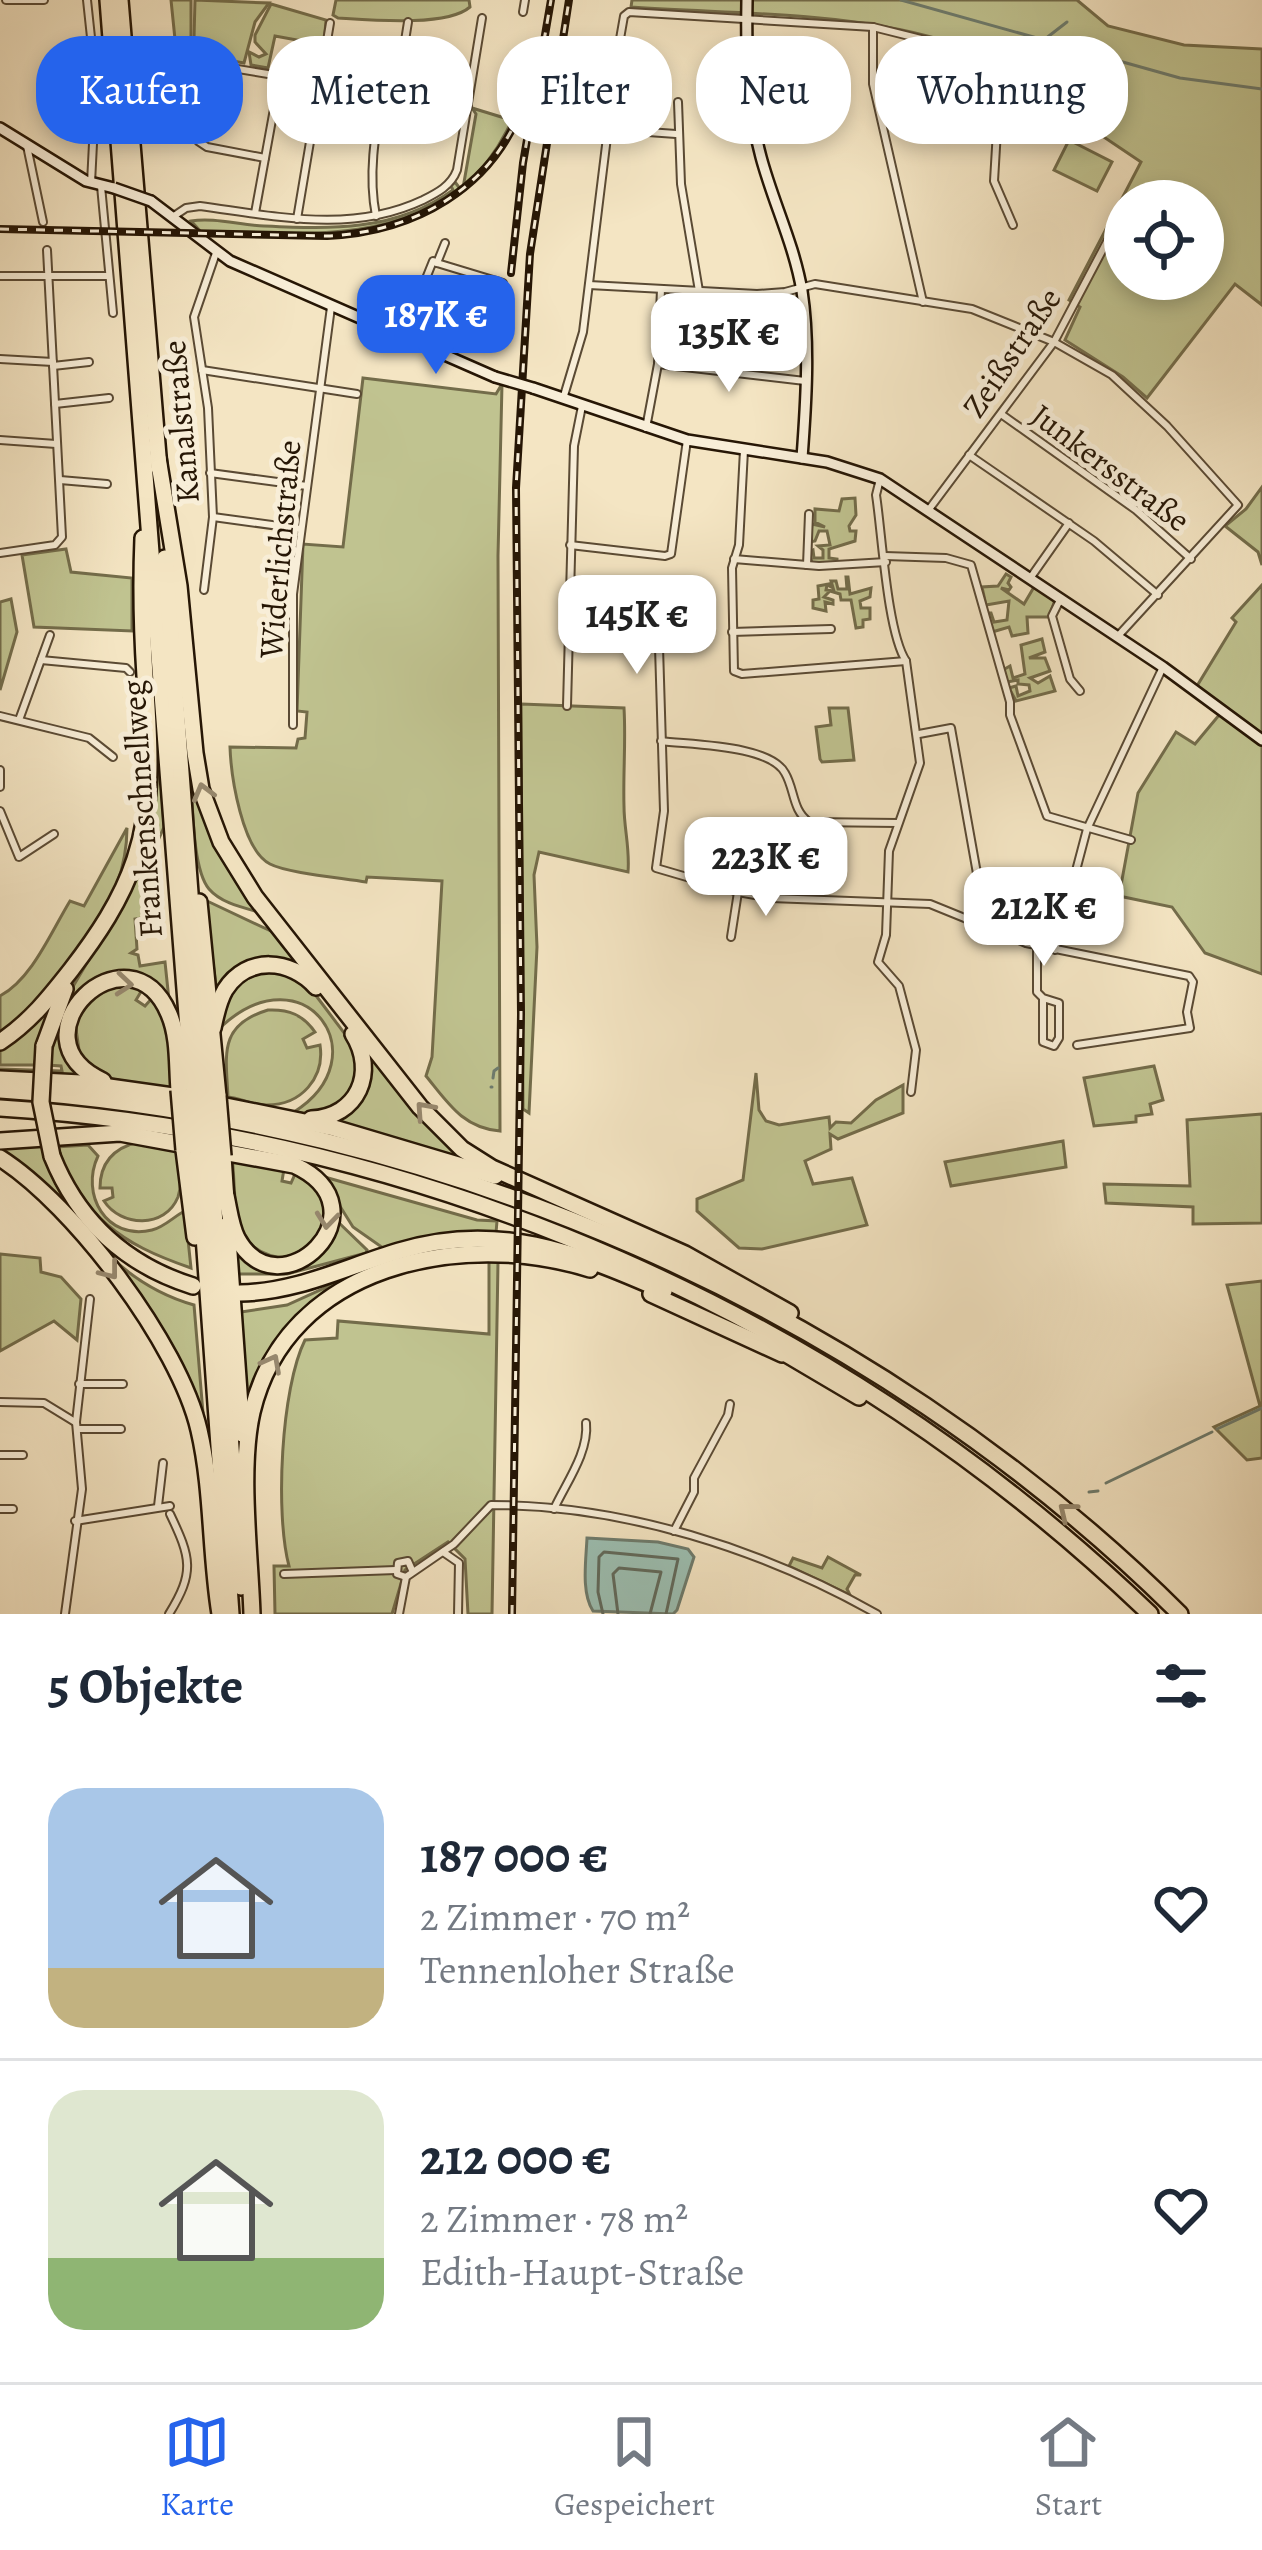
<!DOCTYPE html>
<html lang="de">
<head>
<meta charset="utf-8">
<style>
	body { margin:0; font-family:Alegreya,serif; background:#f6f6f7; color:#1f2937; height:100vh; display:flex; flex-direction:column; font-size:45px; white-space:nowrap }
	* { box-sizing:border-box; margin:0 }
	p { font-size:39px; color:#747a83 }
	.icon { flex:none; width:66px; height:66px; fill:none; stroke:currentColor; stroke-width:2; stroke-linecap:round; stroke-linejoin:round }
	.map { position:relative; height:1614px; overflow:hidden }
	.drawer { display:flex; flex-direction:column; background:#fff; flex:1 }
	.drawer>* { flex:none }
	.hud { position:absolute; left:36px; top:36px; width:1191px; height:108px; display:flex; gap:24px }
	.buttons { position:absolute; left:1104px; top:180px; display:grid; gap:24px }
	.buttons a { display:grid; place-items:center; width:120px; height:120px; border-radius:50%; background:#fff; box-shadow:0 6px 18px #0003; font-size:60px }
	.price { position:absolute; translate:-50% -102px; padding:0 27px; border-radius:24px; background:#fff; color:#222; font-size:39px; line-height:78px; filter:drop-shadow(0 3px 6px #0008) }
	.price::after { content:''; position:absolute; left:50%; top:72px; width:36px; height:27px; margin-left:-18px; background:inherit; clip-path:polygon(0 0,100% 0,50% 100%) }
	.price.on { background:#2563eb; color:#fff }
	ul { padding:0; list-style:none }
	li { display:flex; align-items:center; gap:36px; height:300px; padding:0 48px }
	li+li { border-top:3px solid #e0e1e3 }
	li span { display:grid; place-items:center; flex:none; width:336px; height:240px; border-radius:36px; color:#555 }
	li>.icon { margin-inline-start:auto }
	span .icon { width:144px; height:144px; fill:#fffc; stroke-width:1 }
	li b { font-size:51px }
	h2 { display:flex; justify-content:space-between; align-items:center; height:144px; padding:0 48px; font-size:51px }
	.chip { padding:0 42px; border-radius:48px; background:#fff; box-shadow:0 6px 18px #0003; font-size:42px; line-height:108px }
	.chip.on { background:#2563eb; color:#fff }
	.menu { display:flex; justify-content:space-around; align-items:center; height:168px; border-top:3px solid #e0e1e3; background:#fff; font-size:33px; color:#747a83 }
	.menu a { display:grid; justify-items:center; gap:6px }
	.menu .on { color:#2563eb }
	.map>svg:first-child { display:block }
</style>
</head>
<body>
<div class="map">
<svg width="1262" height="1614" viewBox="0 0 1262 1614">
	<rect width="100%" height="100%" fill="#f4e5c3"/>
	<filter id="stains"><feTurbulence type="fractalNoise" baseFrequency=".00167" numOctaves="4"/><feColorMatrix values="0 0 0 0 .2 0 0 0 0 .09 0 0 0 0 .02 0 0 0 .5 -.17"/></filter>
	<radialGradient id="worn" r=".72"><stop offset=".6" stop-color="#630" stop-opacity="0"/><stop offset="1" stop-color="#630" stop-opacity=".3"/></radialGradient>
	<!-- green -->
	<g fill="#c0c390" stroke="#736c4a" stroke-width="3" fill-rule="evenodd">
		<polygon points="171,0 191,0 191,38 198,57 158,53 156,46 165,50 176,49"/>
		<polygon points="195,0 269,3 255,22 244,63 204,56 194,38"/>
		<path d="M336 0H469L470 7C447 27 370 20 338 18L333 15Z"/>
		<path d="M632 0H1077L1108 26 1184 45 1262 49V305L1235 284 1147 398 1123 377 1065 340 1080 307 1069 300 1141 162 1074 117 1078 106C939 6 792 18 631 7ZM1125 201H1203V279H1125Z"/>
		<polygon points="271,4 326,20 324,45 275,36 268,68 251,65 249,52 259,57 266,54 255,42 255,35"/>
		<path d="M524 62 530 63C519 113 501 153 463 188L476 114 472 108 508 119Z"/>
		<polygon points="1069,140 1112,162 1097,191 1054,170"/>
		<path d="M455 182 461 190C383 245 292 232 202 233L191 221C213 217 240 225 264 226 330 229 395 232 453 190L451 186Z"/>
		<path d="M363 378 496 394 502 384 498 556 500 1131C463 1128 448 1103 426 1076L432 1057 442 881 367 877 366 882C343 878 287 873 270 864 242 850 231 776 230 747L296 748 298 739 305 738 307 712 297 711 303 544 343 547Z"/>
		<polygon points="1262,487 1262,565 1258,552 1225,526 1246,509"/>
		<polygon points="855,498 856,515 849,526 850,531 856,531 855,541 829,549 829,558 837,559 837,563 812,563 809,552 813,550 814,558 823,558 823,550 818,546 830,545 827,531 819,531 815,541 810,542 812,524 825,527 815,522 815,509 839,511 842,499"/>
		<polygon points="66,549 71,572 132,578 132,631 34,627 22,555"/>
		<polygon points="1006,574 1011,577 1008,583 1011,587 1009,590 1001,588 1024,604 1034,587 1055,600 1049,617 1027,617 1028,633 1012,636 1009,627 992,632 988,613 991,613 994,622 1007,620 1009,601 986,605 982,587 998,586"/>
		<polygon points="846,577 848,577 850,594 871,588 870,597 860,601 861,608 870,608 870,619 863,620 863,627 856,628 851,600 841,600 840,594 830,591 824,597 833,600 833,604 825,602 826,611 813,608 813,600 819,599 818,586 829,584 831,587 827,585 826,590 834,591 831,581 836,581 838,589 847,589"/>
		<polygon points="1262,585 1262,974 1205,953 1172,907 1119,896 1138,793 1176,732 1195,744 1225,708 1197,686 1236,622 1232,618"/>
		<polygon points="11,599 17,632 0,690 0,602"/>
		<polygon points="1042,639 1045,652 1029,658 1045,658 1050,671 1030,678 1038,683 1050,676 1055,691 1016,701 1009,688 1016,686 1018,696 1030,691 1029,685 1018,684 1018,680 1007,682 1003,670 1010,666 1013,678 1025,674 1021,645"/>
		<path d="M521 704 624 708C626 741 623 773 624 806 624 829 630 848 628 872L539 852 534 875 537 947 529 1113 523 1109Z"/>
		<polygon points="829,708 848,708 854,760 822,762 820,759 816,727 831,725"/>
		<polygon points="155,746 159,746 164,827 156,845 161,915 135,919 137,949 131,953 138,955 140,966 165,962 169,1000 123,975 68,1011 77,1077 0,1075 0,1069 62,1071 61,1066 46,1065 68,995 127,895"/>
		<path d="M190 765 262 913C245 908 222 904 209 889 191 868 193 795 190 765Z"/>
		<path d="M127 828C127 909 60 988 0 1037V996C32 979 51 932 70 901L84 906Z"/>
		<polygon points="205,900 275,933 310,973 287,962 216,986"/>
		<path d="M279 970 311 989 357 1050 360 1073 340 1106 307 1114 294 1112C381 1057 305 950 222 1026 225 990 243 973 279 970Z"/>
		<path d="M131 985 142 990 136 1000 145 1006 153 997C173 1022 171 1058 171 1089L106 1078 80 1057 75 1022 98 990Z"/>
		<polygon points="48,1010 34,1065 0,1065 0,1046"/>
		<path d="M268 1010C289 1009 303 1015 315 1032L303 1039 307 1048 320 1045C325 1078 301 1105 267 1105 252 1106 242 1098 228 1097 226 1055 218 1025 268 1010Z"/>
		<polygon points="365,1045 476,1164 330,1122 348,1112"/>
		<polygon points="1154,1066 1163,1100 1150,1104 1152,1114 1136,1116 1136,1122 1094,1126 1084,1078"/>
		<polygon points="756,1073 759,1110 766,1121 779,1125 829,1117 830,1128 836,1122 851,1123 876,1100 903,1085 903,1113 838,1139 830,1134 831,1149 805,1161 813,1184 852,1178 867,1225 762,1249 739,1248 697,1211 697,1199 743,1180"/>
		<polygon points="1262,1114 1262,1223 1193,1224 1193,1207 1106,1203 1104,1184 1190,1186 1187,1120"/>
		<polygon points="1063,1141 1066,1167 951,1186 945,1162"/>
		<path d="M138 1142 177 1148C177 1165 184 1181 178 1197 165 1229 121 1227 104 1201L113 1197 112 1188H100C100 1163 114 1148 138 1142Z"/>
		<path d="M54 1144 47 1164C73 1228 126 1286 194 1305L203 1413 164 1335 0 1153V1145Z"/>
		<path d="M88 1145 98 1156C80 1194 106 1241 152 1230 165 1227 174 1216 185 1211L191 1268C118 1243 86 1218 55 1147Z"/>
		<path d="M232 1157 284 1169 282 1181 291 1183 296 1172C343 1205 333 1229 291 1259 226 1254 238 1208 232 1157Z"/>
		<polygon points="321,1176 477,1220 497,1221 496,1233 383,1248 353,1227"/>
		<polygon points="336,1220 367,1250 366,1253 287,1274 238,1274 235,1243 284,1269"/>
		<polygon points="0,1254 40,1258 41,1272 61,1277 81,1299 77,1340 54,1321 0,1351"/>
		<path d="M489 1261 498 1262 492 1614H468L465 1559 448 1542 405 1570 392 1614H275L274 1566H289C275 1514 281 1388 305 1340L337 1338 338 1321 489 1334Z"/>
		<polygon points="373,1266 319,1299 248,1409 241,1312 287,1305"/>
		<polygon points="1262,1281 1262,1458 1247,1460 1214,1427 1260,1406 1227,1285"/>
		<polygon points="828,1557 861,1575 855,1575 847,1589 850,1595 789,1566 793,1558 822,1568"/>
	</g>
	<!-- water -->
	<path fill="#9cbfb2" stroke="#6d7b6d" stroke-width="3" d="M587 1538 658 1542 688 1549 694 1557 677 1610 673 1614 593 1611C581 1592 586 1561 587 1538Z"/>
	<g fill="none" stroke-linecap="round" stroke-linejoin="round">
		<!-- shore -->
		<g stroke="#616a5c" stroke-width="3">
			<polyline points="603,1614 598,1592 599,1557 604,1552 678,1559 666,1614"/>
			<polyline points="618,1614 613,1574 619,1568 661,1572 650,1614"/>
		</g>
		<!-- stream -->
		<g stroke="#6d7b6d" stroke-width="3">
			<polyline points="901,0 1180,78 1262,89"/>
			<polyline points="1045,39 1067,22"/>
			<polyline points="493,1078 494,1071 498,1068"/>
			<polyline points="491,1087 492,1087"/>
			<polyline points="1217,1429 1262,1408"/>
			<polyline points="1106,1483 1212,1432"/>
			<polyline points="1089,1492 1098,1491"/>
		</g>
		<!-- street casing -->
		<g stroke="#5a4a34" stroke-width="10">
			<g id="street">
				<polyline points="6,0 44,0"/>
				<polyline points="87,0 96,84 91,183"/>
				<polyline points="523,12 525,0"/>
				<polyline points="873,27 873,84 923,302"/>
				<polyline points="172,58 280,76 255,213"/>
				<polyline points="203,61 194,123 198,141 207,147 265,158"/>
				<polyline points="320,82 468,107"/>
				<polyline points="678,102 681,184 699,291"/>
				<polyline points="606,129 676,134"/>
				<polyline points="27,146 43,222"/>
				<polyline points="101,186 113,313"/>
				<path d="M174 216 186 208 200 206C275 216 351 234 423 200 437 193 451 186 457 170L482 18"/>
				<path d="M376 216C366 165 379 117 387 66L403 53 408 22"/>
				<polyline points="297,219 330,23"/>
				<polyline points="437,263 503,283"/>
				<polyline points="0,276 109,276"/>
				<polyline points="589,285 757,294 785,292 815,284 972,309 1054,342 1112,375 1167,426 1238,505 1118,636"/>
				<polyline points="402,338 433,261 437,263 445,243"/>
				<polyline points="0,359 53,362"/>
				<polyline points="658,364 805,381"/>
				<polyline points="53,366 89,362"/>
				<polyline points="202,370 357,394"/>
				<polyline points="563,399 583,332 617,56 624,16 629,12 873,27 945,45 991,65 1000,80 994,181 1013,225"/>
				<polyline points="55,404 109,398"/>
				<polyline points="1001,414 1136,510 1191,559"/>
				<polyline points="646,428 658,364 661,289"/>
				<polyline points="0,440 56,444"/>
				<polyline points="744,450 739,545 732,568 734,671 742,674 906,661"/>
				<polyline points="969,455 1094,541 1158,595"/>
				<polyline points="210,473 307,486"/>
				<path d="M880 479 876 495C882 533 887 632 906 661L920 763 889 851 886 935 878 962 899 986 916 1050 911 1092"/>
				<polyline points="60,480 107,484"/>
				<polyline points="930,508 1054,342 1121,215"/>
				<polyline points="213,517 301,529"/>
				<polyline points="570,545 665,556 671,554 687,440"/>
				<polyline points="0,553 55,545 62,537 47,250"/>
				<polyline points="885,556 946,558 971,565 1010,702 1010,715 1047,816 1131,840"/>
				<polyline points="734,559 819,566 886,562"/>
				<polyline points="807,565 809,514"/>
				<polyline points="1031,577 1069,523"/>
				<polyline points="204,590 213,517 208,408 194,317 216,253"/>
				<polyline points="1061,598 1052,616 1070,679 1080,691"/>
				<polyline points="567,632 653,641 659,647 664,811 656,868 738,892 771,898 930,904 1026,943 1189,976 1193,982 1187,1012 1190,1028 1077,1045"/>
				<polyline points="732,632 831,629"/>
				<polyline points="41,660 126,668 130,672"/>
				<polyline points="567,706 574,446 582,406"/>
				<polyline points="0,716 89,738 113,757"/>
				<polyline points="19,720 50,635"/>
				<polyline points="293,725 293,594 331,307"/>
				<polyline points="919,734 951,728 978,879 979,904 975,919"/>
				<path d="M661 741C692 745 770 745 785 773 795 790 792 810 809 822L898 823"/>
				<polyline points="0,770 0,787"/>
				<polyline points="0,811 19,857 54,834"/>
				<polyline points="731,937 738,892"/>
				<polyline points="1037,946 1037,992 1043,998 1043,1042 1054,1046 1059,1038 1059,1003 1043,998"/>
				<polyline points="1055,950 1087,829 1163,667"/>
				<polyline points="79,1384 123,1384"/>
				<polyline points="0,1402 44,1403 75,1422"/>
				<polyline points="77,1429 121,1429"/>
				<polyline points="0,1455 23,1455"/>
				<polyline points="158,1506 163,1463"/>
				<polyline points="0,1509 13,1509"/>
				<path d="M554 1509C566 1483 589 1452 586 1423"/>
				<polyline points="75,1521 170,1506"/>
				<polyline points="674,1531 694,1492 694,1478 728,1415 730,1404"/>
				<polyline points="443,1552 459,1563 458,1614"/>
				<polyline points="284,1574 396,1570"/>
				<polyline points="406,1577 397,1574 398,1563 408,1561 412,1570"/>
				<polyline points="65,1614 82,1489 76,1422 90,1299"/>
				<path d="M169 1614C195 1572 191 1558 170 1514"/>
				<path d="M399 1614 406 1577 454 1544 491 1505C624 1505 762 1549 877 1614"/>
			</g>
		</g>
		<!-- secondary casing -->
		<g stroke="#261605" stroke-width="14">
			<g id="secondary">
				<path d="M747 0C746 53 747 106 761 157 773 202 794 244 802 291 810 344 806 404 802 458"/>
				<polyline points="0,128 86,181 114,188"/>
				<polyline points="151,201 230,261 495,377"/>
				<polyline points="533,388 687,440 827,462 880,479 1163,667 1262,740"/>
			</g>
		</g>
		<!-- highway casing -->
		<g stroke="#261605" stroke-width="20">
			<g id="highway">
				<polyline points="108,0 193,1092"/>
				<polyline points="120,0 159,468"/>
				<polyline points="158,458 179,586 195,753 201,789 221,842 255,897 420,1107 462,1149 492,1168 685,1254 790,1313"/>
				<polyline points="165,558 205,1094"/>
				<polyline points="199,902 218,1096"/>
				<path d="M213 1028C216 1015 218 1002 225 990 247 955 291 959 316 987"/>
				<path d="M0 1042C30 1022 49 998 71 970 97 936 121 901 135 859 155 799 149 738 145 676 142 630 141 585 143 538"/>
				<polyline points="44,1046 65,989"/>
				<polyline points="0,1079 81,1083 187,1098"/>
				<path d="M103 1081C7 1037 129 920 169 1014 179 1037 177 1066 179 1090"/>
				<path d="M0 1090C436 1120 869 1305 1180 1614"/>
				<polyline points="211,1103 334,1128 495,1176"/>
				<path d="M0 1108C429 1135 840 1316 1150 1614"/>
				<path d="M311 1119C358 1117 377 1072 353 1034"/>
				<path d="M0 1141 120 1133 294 1165C390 1209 279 1316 237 1238 230 1224 229 1207 225 1192"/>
				<polyline points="184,1150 195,1237"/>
				<polyline points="198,1152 231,1614"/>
				<polyline points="210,1154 241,1587"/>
				<path d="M52 1156C78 1221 126 1265 193 1286"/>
				<polyline points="223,1156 226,1201"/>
				<path d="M0 1158C74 1205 179 1344 199 1430 213 1490 210 1553 220 1614"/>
				<polyline points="227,1225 242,1434"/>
				<path d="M240 1293C298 1292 345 1267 399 1251 497 1221 575 1252 664 1291"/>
				<polyline points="651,1294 782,1354"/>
				<polyline points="776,1348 859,1397"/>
				<path d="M252 1614C250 1554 239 1469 252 1412 287 1264 462 1229 590 1269"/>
			</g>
		</g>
		<!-- street -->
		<use href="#street" stroke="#f8eed8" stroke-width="6"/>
		<!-- secondary -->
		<use href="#secondary" stroke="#f8eed8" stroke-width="9"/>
		<!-- highway -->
		<use href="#highway" stroke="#f4e5c3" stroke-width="15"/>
		<!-- rail casing -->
		<g stroke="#261605" stroke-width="8">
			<g id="rail">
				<path d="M0 229 327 236C414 232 493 189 523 104"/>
				<polyline points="511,273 523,163 551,0"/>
				<polyline points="512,1614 521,1014 516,488 530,254 569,0"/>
			</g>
		</g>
		<!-- rail -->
		<use href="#rail" stroke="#f8eed8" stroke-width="3" stroke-dasharray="9" stroke-linecap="butt"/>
		<!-- secondary-bridge casing -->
		<g stroke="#261605" stroke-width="14" stroke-linecap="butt">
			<g id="secondary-bridge">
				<polyline points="114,188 151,201"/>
				<polyline points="495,377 533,388"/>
			</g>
		</g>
		<!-- highway-bridge casing -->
		<g stroke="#261605" stroke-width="20" stroke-linecap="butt">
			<g id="highway-bridge">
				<polyline points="44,1046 41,1102 52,1156"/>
				<polyline points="179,1090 184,1150"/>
				<polyline points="193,1092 198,1152"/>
				<polyline points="205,1094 210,1154"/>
				<polyline points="218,1096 223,1156"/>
			</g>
		</g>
		<!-- secondary-bridge -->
		<use href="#secondary-bridge" stroke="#f8eed8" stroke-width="9"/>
		<!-- highway-bridge -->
		<use href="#highway-bridge" stroke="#f4e5c3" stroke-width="15"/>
	</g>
	<!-- one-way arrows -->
	<defs><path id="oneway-chevron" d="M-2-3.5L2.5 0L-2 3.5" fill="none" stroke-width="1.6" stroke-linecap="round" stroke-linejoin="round" transform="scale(3)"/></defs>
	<g stroke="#97886e">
		<use href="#oneway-chevron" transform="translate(203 792) rotate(-105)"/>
		<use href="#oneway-chevron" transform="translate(124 984) rotate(5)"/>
		<use href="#oneway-chevron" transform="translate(424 1110) rotate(-132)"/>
		<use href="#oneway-chevron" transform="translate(327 1220) rotate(96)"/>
		<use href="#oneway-chevron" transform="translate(110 1271) rotate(52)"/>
		<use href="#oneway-chevron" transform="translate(272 1363) rotate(-62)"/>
		<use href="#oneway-chevron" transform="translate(1067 1511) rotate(-141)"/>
	</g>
	<g text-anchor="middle" stroke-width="10" stroke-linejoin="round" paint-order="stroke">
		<!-- street labels -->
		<g font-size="33" fill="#261605" stroke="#f8eed8">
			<text transform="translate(1011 352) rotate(-56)" y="12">Zeißstraße</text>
			<text transform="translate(180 422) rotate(-95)" y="12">Kanalstraße</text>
			<text transform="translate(1111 467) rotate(37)" y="12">Junkersstraße</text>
			<text transform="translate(279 549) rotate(-85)" y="12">Widerlichstraße</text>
			<text transform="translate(141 809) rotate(-94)" y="12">Frankenschnellweg</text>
		</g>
	</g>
	<rect width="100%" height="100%" filter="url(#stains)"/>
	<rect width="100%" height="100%" fill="url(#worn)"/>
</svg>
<div class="buttons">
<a><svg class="icon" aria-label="locate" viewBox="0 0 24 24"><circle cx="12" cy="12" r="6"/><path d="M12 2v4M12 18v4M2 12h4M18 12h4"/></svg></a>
</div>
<b class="price on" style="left:436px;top:377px">187K €</b>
<b class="price" style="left:729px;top:395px">135K €</b>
<b class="price" style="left:637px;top:677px">145K €</b>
<b class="price" style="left:766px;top:919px">223K €</b>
<b class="price" style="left:1044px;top:969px">212K €</b>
<div class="hud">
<a class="chip on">Kaufen</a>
<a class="chip">Mieten</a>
<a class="chip">Filter</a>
<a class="chip">Neu</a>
<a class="chip">Wohnung</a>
</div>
</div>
<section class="drawer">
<h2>5 Objekte<svg class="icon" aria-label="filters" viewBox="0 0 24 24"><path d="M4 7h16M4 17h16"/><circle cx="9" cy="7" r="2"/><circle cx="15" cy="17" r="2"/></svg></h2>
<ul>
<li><span style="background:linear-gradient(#a9c7e8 75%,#c2b280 0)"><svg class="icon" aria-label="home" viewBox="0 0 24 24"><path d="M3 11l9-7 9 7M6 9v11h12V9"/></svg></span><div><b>187 000 €</b><p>2 Zimmer · 70 m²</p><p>Tennenloher Straße</p></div><svg class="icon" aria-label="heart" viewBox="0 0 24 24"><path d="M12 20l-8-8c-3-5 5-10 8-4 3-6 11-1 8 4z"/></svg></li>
<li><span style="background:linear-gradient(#dfe7d0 70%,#8fb573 0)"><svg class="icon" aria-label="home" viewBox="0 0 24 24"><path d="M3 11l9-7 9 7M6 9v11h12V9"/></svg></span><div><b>212 000 €</b><p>2 Zimmer · 78 m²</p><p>Edith-Haupt-Straße</p></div><svg class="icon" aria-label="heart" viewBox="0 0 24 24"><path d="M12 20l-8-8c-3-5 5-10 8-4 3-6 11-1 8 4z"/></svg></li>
</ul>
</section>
<nav class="menu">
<a class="on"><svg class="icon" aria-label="map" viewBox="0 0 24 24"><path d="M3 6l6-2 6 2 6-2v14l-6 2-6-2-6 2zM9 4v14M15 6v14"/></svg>Karte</a>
<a><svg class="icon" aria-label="saved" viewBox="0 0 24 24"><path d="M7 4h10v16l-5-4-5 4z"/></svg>Gespeichert</a>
<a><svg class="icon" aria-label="home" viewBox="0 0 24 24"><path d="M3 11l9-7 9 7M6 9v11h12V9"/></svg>Start</a>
</nav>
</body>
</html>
